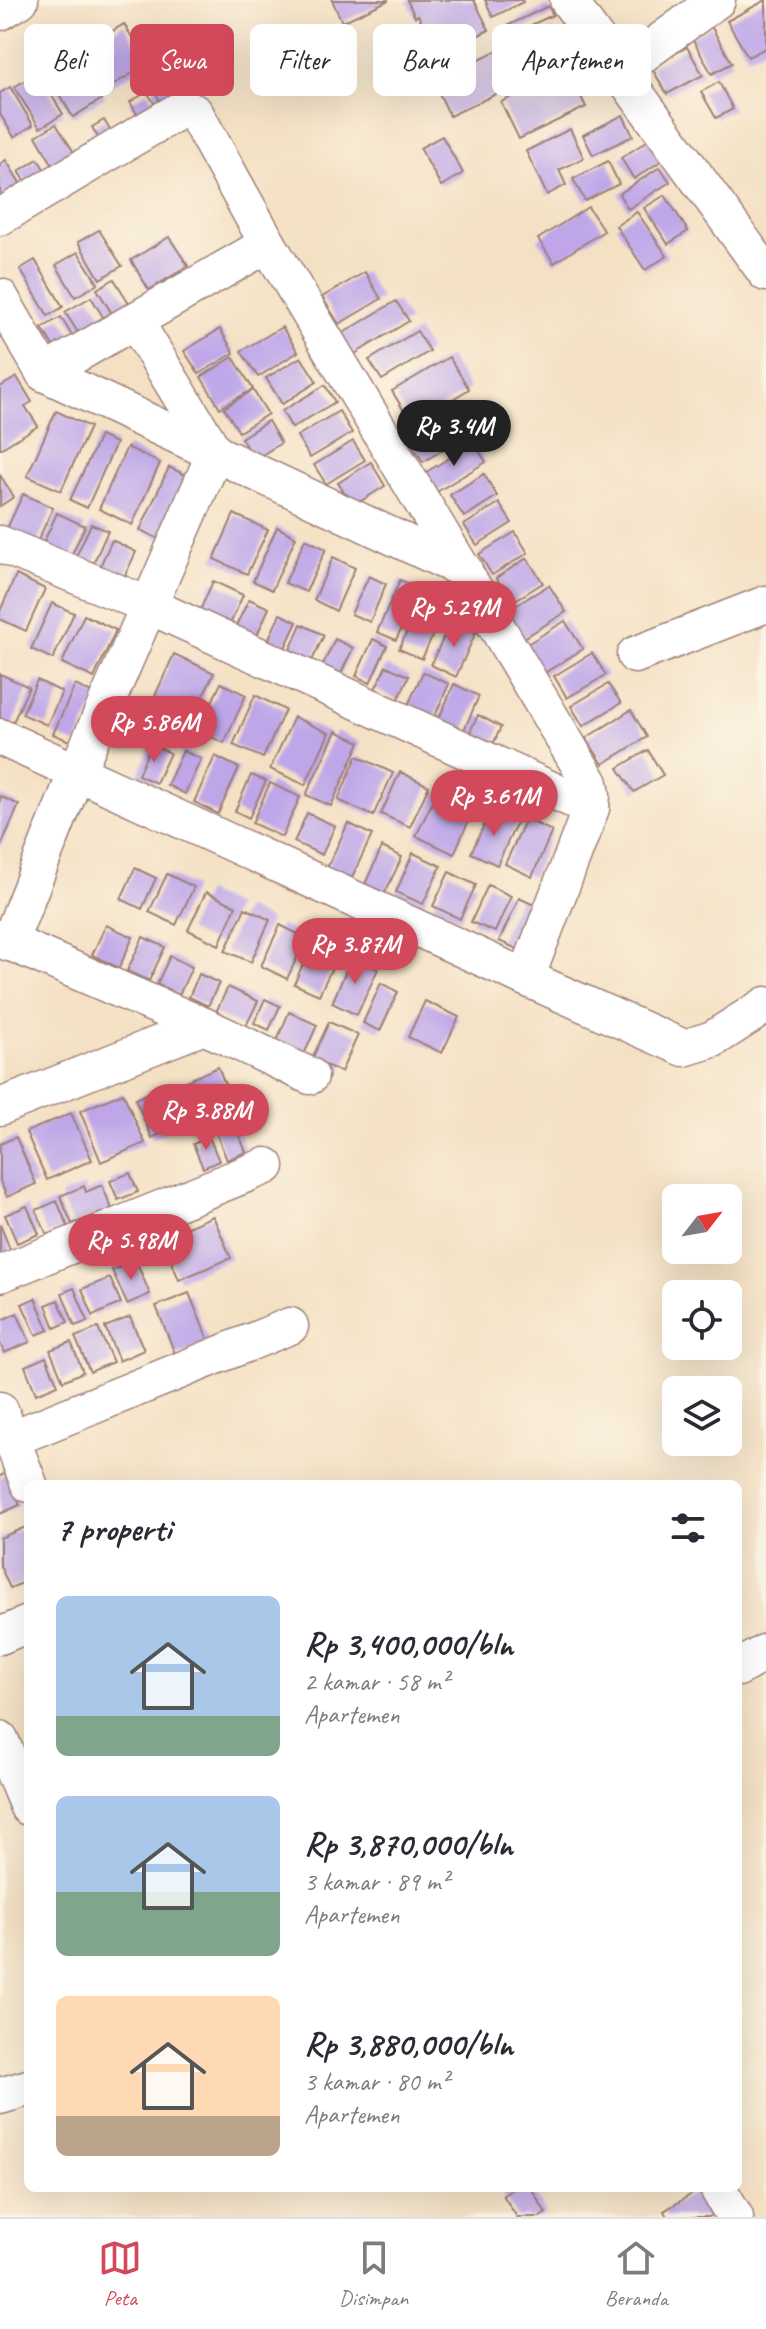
<!DOCTYPE html>
<html lang="id">
<head>
<meta charset="utf-8">
<style>
	body { margin:0; font-family:Caveat,sans-serif; background:#f2f2f3; color:#2b2b33; height:100vh; display:flex; flex-direction:column; font-size:30px; white-space:nowrap }
	* { box-sizing:border-box; margin:0 }
	p { font-size:26px; color:#7c7c81 }
	.icon { flex:none; width:44px; height:44px; fill:none; stroke:currentColor; stroke-width:2; stroke-linecap:round; stroke-linejoin:round }
	.map { position:relative; flex:1; overflow:hidden }
	.details { position:absolute; left:24px; top:1480px; width:718px; height:712px; display:flex; flex-direction:column; background:#fff; border-radius:12px; box-shadow:0 8px 32px #0002 }
	.details>* { flex:none }
	.guide { position:absolute; left:24px; top:24px; width:718px; height:72px; display:flex; gap:16px }
	.needle { width:52px; rotate:59deg }
	.fabs { position:absolute; left:662px; top:1184px; display:grid; gap:16px }
	.fabs a { display:grid; place-items:center; width:80px; height:80px; border-radius:12px; background:#fff; box-shadow:0 8px 32px #0002; font-size:40px }
	.price { position:absolute; translate:-50% -68px; padding:0 18px; border-radius:28px; background:#d1495b; color:#fff; font-size:26px; line-height:52px; filter:drop-shadow(0 2px 4px #0008) }
	.price::after { content:''; position:absolute; left:50%; top:48px; width:24px; height:18px; margin-left:-12px; background:inherit; clip-path:polygon(0 0,100% 0,50% 100%) }
	.price.current { background:#222; color:#fff }
	ul { padding:0; list-style:none }
	li { display:flex; align-items:center; gap:24px; height:200px; padding:0 32px }
	li span { display:grid; place-items:center; flex:none; width:224px; height:160px; border-radius:12px; color:#555 }
	li>.icon { margin-inline-start:auto }
	span .icon { width:96px; height:96px; fill:#fffc; stroke-width:1 }
	li b { font-size:34px }
	h2 { display:flex; justify-content:space-between; align-items:center; height:96px; padding:0 32px; font-size:34px }
	.tag { padding:0 28px; border-radius:12px; background:#fff; box-shadow:0 8px 32px #0002; font-size:28px; line-height:72px }
	.tag.current { background:#d1495b; color:#fff }
	.dock { display:flex; justify-content:space-around; align-items:center; height:112px; border-top:2px solid #e1e1e2; background:#fff; font-size:22px; color:#7c7c81 }
	.dock a { display:grid; justify-items:center; gap:4px }
	.dock .current { color:#d1495b }
	.map>svg:first-child { display:block }
</style>
</head>
<body>
<div class="map">
<svg width="766" height="2217" viewBox="0 0 766 2217">
	<rect width="100%" height="100%" fill="#fcf5e5"/>
	<filter id="ink" filterUnits="userSpaceOnUse"><feTurbulence type="fractalNoise" baseFrequency=".0125" numOctaves="2"/><feDisplacementMap in="SourceGraphic" scale="16" xChannelSelector="R" yChannelSelector="G"/><feConvolveMatrix kernelMatrix="1 2 1 2 8 2 1 2 1" color-interpolation-filters="sRGB"/></filter>
	<filter id="wash" filterUnits="userSpaceOnUse"><feTurbulence type="fractalNoise" baseFrequency=".006" numOctaves="4" result="noise"/><feDisplacementMap in="SourceGraphic" scale="32" xChannelSelector="R" yChannelSelector="G"/><feGaussianBlur stdDeviation="1.8" result="paint"/><feColorMatrix in="noise" values="0 0 0 0 0 0 0 0 0 0 0 0 0 0 0 0 0 1.4 0 .05"/><feComposite in="paint" operator="in"/></filter>
	<g filter="url(#wash)">
		<rect width="100%" height="100%" fill="#f4e1c4"/>
		<g id="blocks">
			<!-- building -->
			<g fill="#bea6e9">
				<polygon points="332,0 389,0 342,22"/>
				<polygon points="407,0 474,0 489,30 438,55 418,15 415,17"/>
				<polygon points="485,0 522,0 523,2 493,17"/>
				<polygon points="766,0 766,48 748,57 727,21"/>
				<polygon points="548,6 553,15 507,36 503,28"/>
				<polygon points="124,24 148,64 111,86 87,47"/>
				<polygon points="711,26 732,63 712,74 691,37"/>
				<polygon points="553,29 565,56 527,74 515,48"/>
				<polygon points="687,47 703,75 667,94 651,67"/>
				<polygon points="76,50 105,97 73,117 44,70"/>
				<polygon points="496,51 513,86 450,116 433,81"/>
				<polygon points="568,70 586,107 519,139 501,102"/>
				<polygon points="38,73 63,114 40,128 14,87"/>
				<polygon points="179,73 194,97 168,114 153,89"/>
				<polygon points="719,82 733,109 716,118 701,92"/>
				<polygon points="10,87 33,125 14,137 0,114 0,93"/>
				<polygon points="147,92 163,117 145,128 130,102"/>
				<polygon points="623,115 633,136 593,155 583,135"/>
				<polygon points="104,120 118,144 106,151 92,127"/>
				<polygon points="56,124 75,154 54,167 36,136"/>
				<polygon points="570,129 584,158 559,170 566,185 547,195 526,151"/>
				<polygon points="442,136 463,173 441,186 420,148"/>
				<polygon points="650,139 664,159 634,179 621,158"/>
				<polygon points="38,159 53,184 34,195 19,171"/>
				<polygon points="6,160 23,188 3,200 0,196 0,164"/>
				<polygon points="608,161 619,184 585,201 573,179"/>
				<polygon points="660,167 670,182 628,209 619,194"/>
				<polygon points="665,195 688,231 668,244 644,208"/>
				<polygon points="588,207 604,231 554,263 538,239"/>
				<polygon points="637,212 667,256 645,270 616,226"/>
				<polygon points="99,230 122,266 100,279 78,242"/>
				<polygon points="169,237 188,266 149,290 131,260"/>
				<polygon points="78,252 98,284 75,297 56,265"/>
				<polygon points="35,260 63,307 48,316 20,269"/>
				<polygon points="365,272 381,299 339,324 322,297"/>
				<polygon points="114,279 134,311 117,322 97,289"/>
				<polygon points="91,297 109,327 84,342 65,312"/>
				<polygon points="396,301 409,321 353,355 340,335"/>
				<polygon points="61,317 76,343 58,354 42,328"/>
				<polygon points="282,327 298,352 258,377 241,351"/>
				<polygon points="220,329 234,353 199,374 184,351"/>
				<polygon points="417,331 430,351 382,380 369,360"/>
				<polygon points="233,357 253,389 220,408 201,377"/>
				<polygon points="301,357 317,382 282,404 266,378"/>
				<polygon points="449,357 469,389 412,424 392,391"/>
				<polygon points="17,377 32,402 25,406 38,426 0,449 0,387"/>
				<polygon points="325,385 335,402 292,428 282,411"/>
				<polygon points="253,390 268,414 239,432 224,408"/>
				<polygon points="470,405 482,426 423,462 410,441"/>
				<polygon points="56,411 90,427 61,491 27,476"/>
				<polygon points="339,411 352,433 310,458 297,436"/>
				<polygon points="268,421 281,443 254,460 241,438"/>
				<polygon points="100,436 116,443 87,508 70,500"/>
				<polygon points="353,441 365,460 326,484 314,465"/>
				<polygon points="474,443 486,462 435,493 423,474"/>
				<polygon points="127,447 160,463 132,525 99,509"/>
				<polygon points="371,462 385,486 353,506 338,483"/>
				<polygon points="169,467 192,478 163,541 140,530"/>
				<polygon points="484,474 497,496 464,517 450,495"/>
				<polygon points="0,475 14,497 0,506"/>
				<polygon points="23,494 53,508 33,551 3,537"/>
				<polygon points="499,503 512,523 477,545 464,525"/>
				<polygon points="57,513 85,526 69,561 41,548"/>
				<polygon points="234,514 268,530 247,574 214,559"/>
				<polygon points="91,524 108,531 89,573 72,565"/>
				<polygon points="277,527 296,537 272,590 253,581"/>
				<polygon points="515,532 528,553 492,575 479,554"/>
				<polygon points="305,539 326,549 306,592 285,583"/>
				<polygon points="112,540 136,552 120,586 96,575"/>
				<polygon points="333,557 355,568 336,611 314,600"/>
				<polygon points="527,558 543,583 512,602 496,578"/>
				<polygon points="16,575 45,589 26,631 0,619 0,611"/>
				<polygon points="369,576 386,584 370,622 351,614"/>
				<polygon points="400,580 420,589 396,640 377,632"/>
				<polygon points="213,581 243,595 228,629 198,615"/>
				<polygon points="549,585 566,612 519,641 502,614"/>
				<polygon points="425,593 447,604 422,659 399,649"/>
				<polygon points="249,599 269,608 254,642 233,632"/>
				<polygon points="52,603 74,613 53,659 31,649"/>
				<polygon points="280,614 297,622 284,650 267,643"/>
				<polygon points="84,615 116,630 94,678 62,663"/>
				<polygon points="451,621 476,632 456,677 431,665"/>
				<polygon points="565,621 583,649 541,675 524,646"/>
				<polygon points="301,624 324,635 310,665 288,655"/>
				<polygon points="335,639 353,648 339,678 321,669"/>
				<polygon points="373,639 387,646 370,683 356,676"/>
				<polygon points="592,653 606,675 567,698 554,676"/>
				<polygon points="174,654 214,673 183,738 144,720"/>
				<polygon points="386,666 409,676 398,700 375,689"/>
				<polygon points="423,672 449,684 434,718 408,705"/>
				<polygon points="0,674 29,687 10,729 0,724"/>
				<polygon points="37,680 62,692 47,725 22,714"/>
				<polygon points="221,683 246,695 224,743 198,731"/>
				<polygon points="454,684 479,696 461,737 436,725"/>
				<polygon points="608,684 621,703 583,726 571,706"/>
				<polygon points="75,685 98,696 76,744 53,734"/>
				<polygon points="255,695 285,710 263,758 233,745"/>
				<polygon points="631,710 647,737 603,764 586,738"/>
				<polygon points="478,715 501,727 490,751 466,740"/>
				<polygon points="294,717 329,733 305,785 270,769"/>
				<polygon points="336,731 360,742 331,806 306,795"/>
				<polygon points="151,744 170,753 156,783 138,775"/>
				<polygon points="648,750 663,775 634,792 618,768"/>
				<polygon points="183,751 201,759 185,794 167,785"/>
				<polygon points="215,756 239,768 218,814 194,802"/>
				<polygon points="357,756 393,773 373,816 338,800"/>
				<polygon points="400,772 429,786 410,827 381,814"/>
				<polygon points="251,775 266,781 249,818 235,811"/>
				<polygon points="270,783 300,797 282,837 252,823"/>
				<polygon points="437,792 474,809 454,854 416,836"/>
				<polygon points="0,796 19,805 0,848"/>
				<polygon points="491,810 517,822 497,865 471,853"/>
				<polygon points="307,813 335,826 322,855 294,842"/>
				<polygon points="526,819 552,831 532,877 505,864"/>
				<polygon points="348,823 372,835 351,879 327,868"/>
				<polygon points="382,847 402,857 385,893 365,884"/>
				<polygon points="413,853 441,866 423,904 396,892"/>
				<polygon points="135,868 156,878 142,909 121,899"/>
				<polygon points="449,872 476,885 460,919 433,906"/>
				<polygon points="167,874 194,887 176,925 149,912"/>
				<polygon points="488,885 511,896 495,932 471,922"/>
				<polygon points="206,892 236,906 219,945 188,930"/>
				<polygon points="519,898 545,910 526,953 499,941"/>
				<polygon points="245,908 270,920 251,962 225,951"/>
				<polygon points="106,925 133,937 119,968 92,955"/>
				<polygon points="280,925 306,938 287,979 261,966"/>
				<polygon points="143,937 165,947 149,981 127,971"/>
				<polygon points="314,940 340,951 319,995 294,984"/>
				<polygon points="170,956 192,967 179,995 157,984"/>
				<polygon points="352,957 378,969 357,1015 332,1003"/>
				<polygon points="199,974 219,983 208,1006 189,997"/>
				<polygon points="381,983 398,992 380,1031 363,1023"/>
				<polygon points="228,987 258,1001 245,1028 215,1014"/>
				<polygon points="265,999 280,1006 269,1030 254,1023"/>
				<polygon points="425,1001 459,1017 442,1053 408,1037"/>
				<polygon points="289,1012 317,1025 304,1055 276,1043"/>
				<polygon points="329,1022 358,1035 341,1072 312,1059"/>
				<polygon points="218,1067 233,1104 185,1124 170,1088"/>
				<polygon points="158,1089 174,1128 152,1138 135,1099"/>
				<polygon points="123,1093 145,1143 101,1162 80,1111"/>
				<polygon points="71,1113 92,1160 47,1180 26,1132"/>
				<polygon points="233,1120 246,1152 227,1160 214,1128"/>
				<polygon points="16,1137 36,1184 7,1197 0,1181 0,1144"/>
				<polygon points="209,1137 219,1161 203,1168 193,1144"/>
				<polygon points="130,1173 138,1192 118,1200 110,1181"/>
				<polygon points="102,1185 112,1209 72,1224 60,1196 84,1186 86,1192"/>
				<polygon points="57,1201 68,1227 47,1235 36,1210"/>
				<polygon points="27,1206 39,1234 17,1243 5,1215"/>
				<polygon points="213,1216 231,1258 179,1280 162,1238"/>
				<polygon points="0,1224 11,1252 0,1256"/>
				<polygon points="136,1261 150,1294 127,1304 112,1270"/>
				<polygon points="110,1278 121,1303 93,1316 82,1289"/>
				<polygon points="74,1288 88,1321 75,1326 62,1293"/>
				<polygon points="189,1293 209,1342 176,1356 156,1306"/>
				<polygon points="35,1298 49,1330 36,1335 22,1304"/>
				<polygon points="58,1300 68,1322 55,1328 46,1305"/>
				<polygon points="17,1313 30,1342 4,1353 0,1343 0,1321"/>
				<polygon points="130,1317 144,1350 119,1361 105,1327"/>
				<polygon points="98,1328 113,1362 90,1372 75,1337"/>
				<polygon points="71,1342 83,1372 63,1381 50,1350"/>
				<polygon points="46,1357 58,1385 36,1394 25,1366"/>
				<polygon points="7,1473 20,1505 0,1514 0,1476"/>
				<polygon points="28,1526 28,1581 10,1588 0,1566 0,1538"/>
				<polygon points="515,2188 531,2188 546,2213 540,2217 517,2217 503,2195"/>
				<polygon points="702,2188 717,2212 709,2217 667,2217 664,2211"/>
			</g>
		</g>
	</g>
	<g filter="url(#ink)">
		<use href="#blocks" fill-opacity="0" stroke="#9f8078" stroke-width="2"/>
		<g fill="none" stroke-linecap="round" stroke-linejoin="round">
			<!-- minor casing -->
			<g stroke="#9f8078" stroke-width="39">
				<g id="minor">
					<polyline points="568,0 766,273"/>
					<polyline points="0,12 20,0"/>
					<polyline points="620,71 717,0"/>
					<polyline points="0,217 180,110 187,108 195,113 268,244 590,783 592,795 591,808 526,978"/>
					<polyline points="0,297 44,373 464,570"/>
					<polyline points="44,373 268,244"/>
					<polyline points="0,544 150,606 591,808"/>
					<polyline points="635,655 766,604"/>
					<polyline points="0,737 526,978 684,1048 713,1039 766,1005"/>
					<polyline points="0,938 204,1026 310,1076"/>
					<polyline points="9,943 77,771 215,453 135,321"/>
					<polyline points="0,1107 204,1026"/>
					<polyline points="0,1274 266,1166"/>
					<polyline points="0,1410 29,1484"/>
					<polyline points="11,1439 290,1326"/>
					<polyline points="0,1636 28,1624"/>
					<polyline points="738,1668 766,1652"/>
					<polyline points="0,1739 28,1807"/>
					<polyline points="0,2096 28,2088"/>
					<polyline points="719,2190 735,2217"/>
				</g>
			</g>
			<!-- minor -->
			<use href="#minor" stroke="#fff" stroke-width="36"/>
		</g>
	</g>
</svg>
<div class="fabs">
<a><svg class="needle" viewBox="-14 -14 28 28"><path d="M0-13l5 13h-10z" fill="#e53935"/><path d="M0 13l5-13h-10z" fill="#7c7c81"/></svg></a>
<a><svg class="icon" aria-label="locate" viewBox="0 0 24 24"><circle cx="12" cy="12" r="6"/><path d="M12 2v4M12 18v4M2 12h4M18 12h4"/></svg></a>
<a><svg class="icon" aria-label="layers" viewBox="0 0 24 24"><path d="M12 4l9 5-9 5-9-5zM3 14l9 5 9-5"/></svg></a>
</div>
<b class="price current" style="left:454px;top:468px">Rp 3.4M</b>
<b class="price" style="left:454px;top:649px">Rp 5.29M</b>
<b class="price" style="left:154px;top:764px">Rp 5.86M</b>
<b class="price" style="left:494px;top:838px">Rp 3.61M</b>
<b class="price" style="left:355px;top:986px">Rp 3.87M</b>
<b class="price" style="left:206px;top:1152px">Rp 3.88M</b>
<b class="price" style="left:131px;top:1282px">Rp 5.98M</b>
<div class="guide">
<a class="tag">Beli</a>
<a class="tag current">Sewa</a>
<a class="tag">Filter</a>
<a class="tag">Baru</a>
<a class="tag">Apartemen</a>
</div>
<section class="details">
<h2>7 properti<svg class="icon" aria-label="filters" viewBox="0 0 24 24"><path d="M4 7h16M4 17h16"/><circle cx="9" cy="7" r="2"/><circle cx="15" cy="17" r="2"/></svg></h2>
<ul>
<li><span style="background:linear-gradient(#a9c7e8 75%,#7fa58c 0)"><svg class="icon" aria-label="home" viewBox="0 0 24 24"><path d="M3 11l9-7 9 7M6 9v11h12V9"/></svg></span><div><b>Rp 3,400,000/bln</b><p>2 kamar · 58 m²</p><p>Apartemen</p></div></li>
<li><span style="background:linear-gradient(#a9c7e8 60%,#7fa58c 0)"><svg class="icon" aria-label="home" viewBox="0 0 24 24"><path d="M3 11l9-7 9 7M6 9v11h12V9"/></svg></span><div><b>Rp 3,870,000/bln</b><p>3 kamar · 89 m²</p><p>Apartemen</p></div></li>
<li><span style="background:linear-gradient(#ffd9b3 75%,#b9a48a 0)"><svg class="icon" aria-label="home" viewBox="0 0 24 24"><path d="M3 11l9-7 9 7M6 9v11h12V9"/></svg></span><div><b>Rp 3,880,000/bln</b><p>3 kamar · 80 m²</p><p>Apartemen</p></div></li>
</ul>
</section>
</div>
<nav class="dock">
<a class="current"><svg class="icon" aria-label="map" viewBox="0 0 24 24"><path d="M3 6l6-2 6 2 6-2v14l-6 2-6-2-6 2zM9 4v14M15 6v14"/></svg>Peta</a>
<a><svg class="icon" aria-label="saved" viewBox="0 0 24 24"><path d="M7 4h10v16l-5-4-5 4z"/></svg>Disimpan</a>
<a><svg class="icon" aria-label="home" viewBox="0 0 24 24"><path d="M3 11l9-7 9 7M6 9v11h12V9"/></svg>Beranda</a>
</nav>
</body>
</html>
